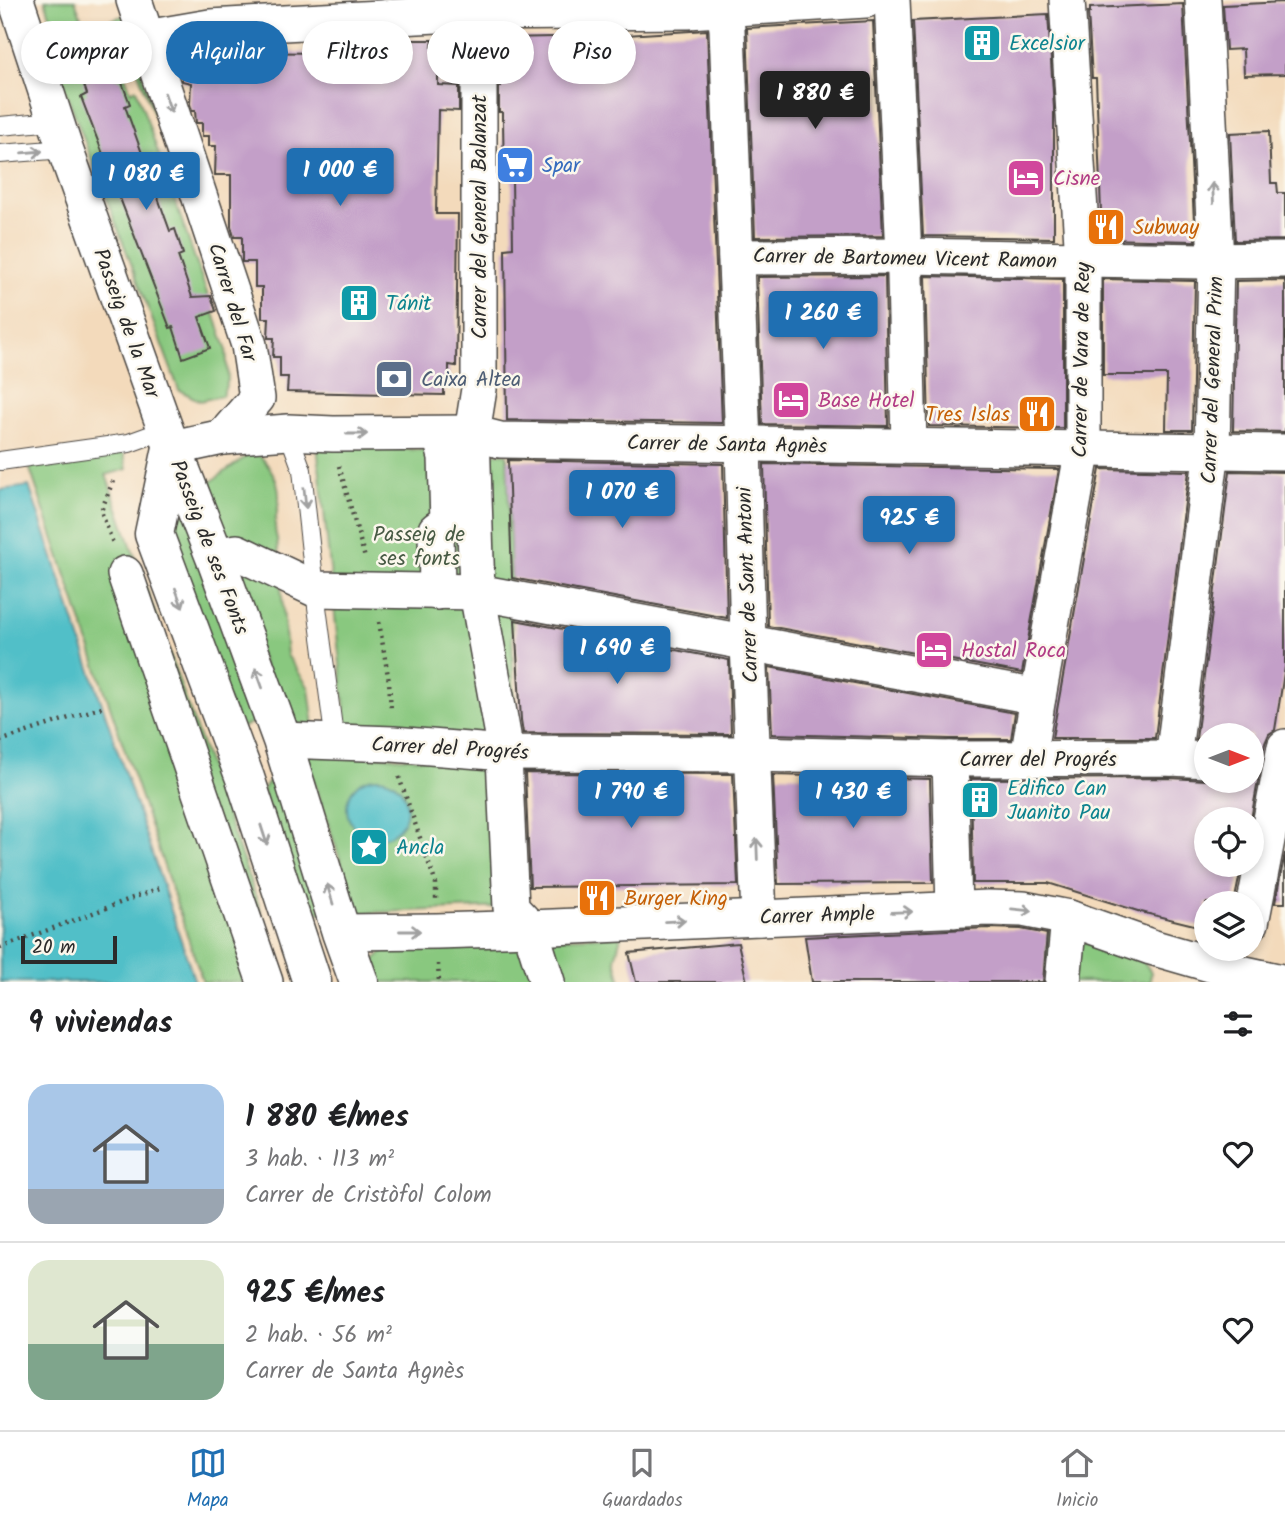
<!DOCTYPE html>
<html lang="es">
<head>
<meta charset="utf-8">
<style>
	body { margin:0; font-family:Kalam,sans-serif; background:#f2f2f2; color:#202124; height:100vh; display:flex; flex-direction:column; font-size:26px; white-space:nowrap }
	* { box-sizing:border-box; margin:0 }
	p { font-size:23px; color:#757577 }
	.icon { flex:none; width:38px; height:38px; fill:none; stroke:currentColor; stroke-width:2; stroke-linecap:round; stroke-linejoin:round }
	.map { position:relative; height:982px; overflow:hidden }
	.details { display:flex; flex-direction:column; background:#fff; flex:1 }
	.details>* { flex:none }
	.banner { position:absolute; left:21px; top:21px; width:700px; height:63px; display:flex; gap:14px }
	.needle { width:46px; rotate:90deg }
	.buttons { position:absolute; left:1194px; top:723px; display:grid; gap:14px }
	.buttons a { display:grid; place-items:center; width:70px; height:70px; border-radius:50%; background:#fff; box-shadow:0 4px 10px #0003; font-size:35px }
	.scale { position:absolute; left:21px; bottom:18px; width:96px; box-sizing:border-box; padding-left:7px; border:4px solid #2b2b2b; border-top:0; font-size:19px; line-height:24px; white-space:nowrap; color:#2b2b2b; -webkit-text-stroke:5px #fbf7ec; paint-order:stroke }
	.price { position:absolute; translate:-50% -60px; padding:0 16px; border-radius:7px; background:#1f6fb2; color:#fff; font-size:23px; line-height:46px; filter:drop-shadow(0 2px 4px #0008) }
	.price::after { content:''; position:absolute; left:50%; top:42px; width:21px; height:16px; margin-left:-10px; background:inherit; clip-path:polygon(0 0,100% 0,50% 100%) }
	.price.selected { background:#222; color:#fff }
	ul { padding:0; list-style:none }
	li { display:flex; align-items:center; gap:21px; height:175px; padding:0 28px }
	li+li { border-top:2px solid #e0e0e0 }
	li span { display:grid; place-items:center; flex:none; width:196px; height:140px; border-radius:21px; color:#555 }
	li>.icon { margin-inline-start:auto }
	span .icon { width:84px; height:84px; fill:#fffc; stroke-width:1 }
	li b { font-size:30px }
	h2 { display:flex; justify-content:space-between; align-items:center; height:84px; padding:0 28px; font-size:30px }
	.pill { padding:0 24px; border-radius:32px; background:#fff; box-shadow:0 4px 10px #0003; font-size:24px; line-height:63px }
	.pill.selected { background:#1f6fb2; color:#fff }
	.menu { display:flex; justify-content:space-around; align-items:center; height:98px; border-top:2px solid #e0e0e0; background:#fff; font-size:19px; color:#757577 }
	.menu a { display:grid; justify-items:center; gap:4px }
	.menu .selected { color:#1f6fb2 }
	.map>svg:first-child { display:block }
</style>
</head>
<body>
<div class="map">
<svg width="1285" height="982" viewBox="0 0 1285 982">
	<rect width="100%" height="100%" fill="#fbf7ec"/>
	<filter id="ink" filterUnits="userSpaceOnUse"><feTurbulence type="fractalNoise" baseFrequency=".0143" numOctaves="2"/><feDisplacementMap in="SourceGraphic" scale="14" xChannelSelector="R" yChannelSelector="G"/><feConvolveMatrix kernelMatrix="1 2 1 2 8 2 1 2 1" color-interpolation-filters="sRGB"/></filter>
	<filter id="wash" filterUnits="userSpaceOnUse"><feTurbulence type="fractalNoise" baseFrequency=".00686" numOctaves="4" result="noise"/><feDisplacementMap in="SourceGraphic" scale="28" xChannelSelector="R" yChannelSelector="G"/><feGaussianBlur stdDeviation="1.57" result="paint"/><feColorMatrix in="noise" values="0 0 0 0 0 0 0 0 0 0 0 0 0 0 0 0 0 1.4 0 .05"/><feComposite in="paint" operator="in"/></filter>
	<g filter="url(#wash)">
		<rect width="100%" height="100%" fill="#f3dabb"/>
		<!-- green -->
		<g fill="#89c87f" stroke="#5a7a55" stroke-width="2">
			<polygon points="45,0 75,0 85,29 125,15 157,123 132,56 119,60 131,92 136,89 226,348 228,380 222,396 200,401 179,390 60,76 69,74"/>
			<path d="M317 445 507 454C511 548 512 642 515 736L347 730Z"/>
			<path d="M255 450C268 464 280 479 279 499 278 515 272 522 277 539L287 655 309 688 314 726 284 722 201 489Z"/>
			<polygon points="123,451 127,469 106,475 286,982 203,982 29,466"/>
			<polygon points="177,485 259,719 239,729 164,535"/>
			<polygon points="304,752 497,763 506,907 358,913"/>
			<polygon points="279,771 327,915 303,907 262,790"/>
			<polygon points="1049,930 1144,962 1151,972 1150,982 1045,982"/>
			<polygon points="621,936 615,959 621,982 371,982 368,966 392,943"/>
		</g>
		<!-- water -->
		<g fill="#51bfc8" stroke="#3e757a" stroke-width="2">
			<polygon points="29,486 195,982 0,982 0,490"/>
			<circle cx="377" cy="808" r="30"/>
		</g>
		<g id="blocks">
			<!-- building -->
			<g fill="#c39fc8">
				<polygon points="1285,2 1285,74 1244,75 1243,49 1226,50 1223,5"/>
				<polygon points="1183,4 1195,241 1102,239 1096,78 1092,78 1088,12 1090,12 1090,8"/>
				<polygon points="1048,14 1054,108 1054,238 923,236 913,21"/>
				<polygon points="873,21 883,236 755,237 747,28"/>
				<polygon points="707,30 722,423 507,420 505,249 513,248 512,179 504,179 503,120 502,120 502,112 499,112 499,87 501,87 500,38 609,36"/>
				<polygon points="403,38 403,40 433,40 432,47 438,47 438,85 459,86 459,111 438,110 436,214 458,214 456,366 449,365 449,379 444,379 444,395 287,392 288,377 280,377 280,357 273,357 274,338 268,338 269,318 262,318 262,287 255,287 255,262 242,262 242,237 234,237 231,226 231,175 215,175 216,146 209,146 209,136 202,136 202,123 196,123 195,111 192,111 190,104 191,83 182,81 183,52 209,50 225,50 225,52 333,53 333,50 361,50 361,39"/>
				<polygon points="104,74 121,80 130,104 125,106 170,231 175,229 183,254 178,256 192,297 211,296 216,311 199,317 210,348 183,358 173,327 170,328 81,97 87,94 83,82"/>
				<polygon points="1269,131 1271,183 1277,183 1278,193 1285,193 1285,240 1235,241 1230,133"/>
				<polygon points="885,276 888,426 762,424 757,277"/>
				<polygon points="925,276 1063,279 1063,428 929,426"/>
				<polygon points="1103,279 1195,281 1192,430 1166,430 1167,375 1103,375"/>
				<polygon points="1285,280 1285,432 1233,431 1236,281"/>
				<polygon points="508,460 723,464 727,618 512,578"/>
				<polygon points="764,464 1059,469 1022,673 768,626"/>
				<polygon points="1100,469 1189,471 1155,738 1052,738"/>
				<polygon points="1230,471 1285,472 1285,667 1275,730 1269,734 1265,743 1251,819 1206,819 1206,864 1242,864 1234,903 1206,903 1206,928 1141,912 1048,883 973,883 971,779 1170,778 1206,780 1251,780 1251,735 1206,735 1206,740 1196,739"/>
				<polygon points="515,620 729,660 731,734 523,733 521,720"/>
				<polygon points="769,667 1015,713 1011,739 950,739 772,734"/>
				<polygon points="525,773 733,774 738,885 530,887"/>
				<polygon points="773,775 930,779 933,883 778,884"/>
				<polygon points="1285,853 1285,903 1275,903"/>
				<polygon points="988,928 1021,929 1047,934 1043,982 812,982 805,937"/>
				<polygon points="738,943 747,982 636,982 629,953"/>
			</g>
		</g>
	</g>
	<g filter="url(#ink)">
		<use href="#blocks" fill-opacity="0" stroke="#494541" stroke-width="2"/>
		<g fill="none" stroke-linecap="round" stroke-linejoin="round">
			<!-- lane casing -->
			<g stroke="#494541" stroke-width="20">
				<g id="lane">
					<polyline points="0,126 55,121"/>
					<polyline points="0,154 65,149"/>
					<polyline points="288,432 302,470 317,607 335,743"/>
					<polyline points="0,461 129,443 165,430"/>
				</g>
			</g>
			<!-- street casing -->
			<g stroke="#494541" stroke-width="38">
				<g id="street">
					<polyline points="16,0 65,149 172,448 223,437 288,432 333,434 472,433 500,440 1285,452"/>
					<polyline points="134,0 249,345 257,398 223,437"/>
					<polyline points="479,0 479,389 472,433 477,592 503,735 511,908 530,928 547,982"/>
					<polyline points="723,0 727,29 743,444 748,643 759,918"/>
					<polyline points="892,0 905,276 909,446"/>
					<polyline points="146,38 210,27 437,15 479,13 688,11 866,0"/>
					<polyline points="736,257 904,256 1205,261 1285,260"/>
					<polyline points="224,554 237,552 315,589 477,592 1038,697"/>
					<polyline points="125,574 265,982"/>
					<polyline points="437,592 436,530 448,521 446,457 440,434"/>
					<polyline points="282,740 393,744 505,753 753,754 950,759 1171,758 1206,760"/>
					<polyline points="1028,758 1038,697 1083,448 1083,260 1067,0"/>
					<polyline points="1171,758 1174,751 1212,450 1216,261 1203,0"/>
					<polyline points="950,759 954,910"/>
					<polyline points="1251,923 1285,747"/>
					<polyline points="341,932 437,931 530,928 988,908 1023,909 1069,918 1151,947 1241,973 1282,982"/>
					<polyline points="1063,982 1069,918"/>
				</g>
			</g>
			<!-- secondary casing -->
			<g stroke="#494541" stroke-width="41">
				<g id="secondary">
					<polyline points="172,448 215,557 282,740 341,932 359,982"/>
					<polyline points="172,448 154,534 245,778 312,982"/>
				</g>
			</g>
			<!-- path -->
			<g stroke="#494541" stroke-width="4.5" stroke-dasharray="2 5" stroke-linecap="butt">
				<polyline points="74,64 74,61 116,48"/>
				<polyline points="339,466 365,558"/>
				<polyline points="113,481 101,511 114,546"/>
				<polyline points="379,622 389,682 391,710"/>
				<polyline points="0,741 102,707"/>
				<polyline points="399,777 436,884 436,899"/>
				<polyline points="0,948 162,887"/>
				<polyline points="438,964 439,982"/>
			</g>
			<!-- lane -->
			<use href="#lane" stroke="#fff" stroke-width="18"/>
			<!-- street -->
			<use href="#street" stroke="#fff" stroke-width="35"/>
			<!-- secondary -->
			<use href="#secondary" stroke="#fff" stroke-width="38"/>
		</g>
		<!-- one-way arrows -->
		<defs><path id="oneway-shaft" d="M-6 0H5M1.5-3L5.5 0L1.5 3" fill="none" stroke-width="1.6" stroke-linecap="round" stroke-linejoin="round" transform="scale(1.75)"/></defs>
		<g stroke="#a0a0a0">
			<use href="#oneway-shaft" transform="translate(168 103) rotate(71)"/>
			<use href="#oneway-shaft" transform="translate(32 152) rotate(-5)"/>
			<use href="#oneway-shaft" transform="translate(1213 193) rotate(-93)"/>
			<use href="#oneway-shaft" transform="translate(357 434)"/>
			<use href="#oneway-shaft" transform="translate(305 498) rotate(84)"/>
			<use href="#oneway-shaft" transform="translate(179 598) rotate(70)"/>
			<use href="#oneway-shaft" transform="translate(259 678) rotate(-110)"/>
			<use href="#oneway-shaft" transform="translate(264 835) rotate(72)"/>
			<use href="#oneway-shaft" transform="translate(757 849) rotate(-92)"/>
			<use href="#oneway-shaft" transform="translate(330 894) rotate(-107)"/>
			<use href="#oneway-shaft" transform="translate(1022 910) rotate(6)"/>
			<use href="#oneway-shaft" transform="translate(902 912) rotate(-2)"/>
			<use href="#oneway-shaft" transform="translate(675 921) rotate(-3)"/>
			<use href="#oneway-shaft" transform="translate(410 931)"/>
		</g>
	</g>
	<!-- icons -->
	<defs>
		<g id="building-square" transform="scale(2.0125)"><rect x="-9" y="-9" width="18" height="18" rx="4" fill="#0f9aa8" stroke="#fbf7ec"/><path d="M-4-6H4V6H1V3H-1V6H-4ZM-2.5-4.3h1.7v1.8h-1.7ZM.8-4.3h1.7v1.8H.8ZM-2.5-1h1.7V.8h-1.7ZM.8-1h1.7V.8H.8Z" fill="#fff"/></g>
		<g id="supermarket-square" transform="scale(2.0125)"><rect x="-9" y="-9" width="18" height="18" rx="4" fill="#3f7fe0" stroke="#fbf7ec"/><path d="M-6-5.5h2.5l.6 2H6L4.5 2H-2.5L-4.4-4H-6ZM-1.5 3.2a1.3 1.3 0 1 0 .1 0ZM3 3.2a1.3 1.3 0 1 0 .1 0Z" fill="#fff"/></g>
		<g id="hotel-square" transform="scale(2.0125)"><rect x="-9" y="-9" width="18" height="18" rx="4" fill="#d1479c" stroke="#fbf7ec"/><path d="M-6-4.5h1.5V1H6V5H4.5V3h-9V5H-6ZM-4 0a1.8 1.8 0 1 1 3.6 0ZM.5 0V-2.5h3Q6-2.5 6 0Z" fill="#fff"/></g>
		<g id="restaurant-square" transform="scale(2.0125)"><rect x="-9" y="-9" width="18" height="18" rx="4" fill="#e8710a" stroke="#fbf7ec"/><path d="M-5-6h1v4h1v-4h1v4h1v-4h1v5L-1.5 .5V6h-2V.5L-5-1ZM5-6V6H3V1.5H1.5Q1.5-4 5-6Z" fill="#fff"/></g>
		<g id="bank-square" transform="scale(2.0125)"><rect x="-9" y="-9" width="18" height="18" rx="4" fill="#5c6f8a" stroke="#fbf7ec"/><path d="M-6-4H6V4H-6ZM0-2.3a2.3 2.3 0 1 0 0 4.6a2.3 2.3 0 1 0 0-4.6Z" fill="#fff"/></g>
		<g id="sight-square" transform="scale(2.0125)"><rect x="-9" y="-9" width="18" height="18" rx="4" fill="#0f9aa8" stroke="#fbf7ec"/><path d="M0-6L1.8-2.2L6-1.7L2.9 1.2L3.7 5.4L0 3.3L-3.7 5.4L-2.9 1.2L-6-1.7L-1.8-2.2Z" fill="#fff"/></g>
	</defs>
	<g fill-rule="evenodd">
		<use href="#building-square" x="982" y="43"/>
		<use href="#supermarket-square" x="515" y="165"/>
		<use href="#hotel-square" x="1026" y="178"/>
		<use href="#restaurant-square" x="1106" y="227"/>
		<use href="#building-square" x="359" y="303"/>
		<use href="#bank-square" x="394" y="379"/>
		<use href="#hotel-square" x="791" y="400"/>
		<use href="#restaurant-square" x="1037" y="414"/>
		<use href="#hotel-square" x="934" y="650"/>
		<use href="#building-square" x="980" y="800"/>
		<use href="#sight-square" x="369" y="847"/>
		<use href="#restaurant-square" x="597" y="898"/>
	</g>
	<g text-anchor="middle" stroke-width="5" stroke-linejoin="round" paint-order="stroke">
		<!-- culture labels -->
		<g font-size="21" fill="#0d838f" stroke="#fbf7ec" text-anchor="start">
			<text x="1009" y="50">Excelsior</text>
			<text x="386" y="310">Tánit</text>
			<text x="1007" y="795">Edifico Can<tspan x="1007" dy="24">Juanito Pau</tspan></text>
			<text x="396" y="854">Ancla</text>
		</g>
		<!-- shop labels -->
		<g font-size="21" fill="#366cbe" stroke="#fbf7ec" text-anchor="start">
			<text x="542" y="172">Spar</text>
		</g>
		<!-- hotel labels -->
		<g font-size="21" fill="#b23c85" stroke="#fbf7ec" text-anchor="start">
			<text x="1053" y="185">Cisne</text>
			<text x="818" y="407">Base Hotel</text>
			<text x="961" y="657">Hostal Roca</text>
		</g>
		<!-- street labels -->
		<g font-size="21" fill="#2b2b2b" stroke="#fbf7ec">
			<text transform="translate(479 217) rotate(-90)" y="7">Carrer del General Balanzat</text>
			<text transform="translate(905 258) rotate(1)" y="7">Carrer de Bartomeu Vicent Ramon</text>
			<text transform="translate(233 302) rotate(73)" y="7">Carrer del Far</text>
			<text transform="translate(127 323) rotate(70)" y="7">Passeig de la Mar</text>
			<text transform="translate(1081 360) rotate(-89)" y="7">Carrer de Vara de Rey</text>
			<text transform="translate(1212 380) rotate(-88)" y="7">Carrer del General Prim</text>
			<text transform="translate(727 444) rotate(1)" y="7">Carrer de Santa Agnès</text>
			<text transform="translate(210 547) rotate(69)" y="7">Passeig de ses Fonts</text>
			<text transform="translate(747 585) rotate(-92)" y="7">Carrer de Sant Antoni</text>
			<text transform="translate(450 748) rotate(3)" y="7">Carrer del Progrés</text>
			<text x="1038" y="766">Carrer del Progrés</text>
			<text transform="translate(817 915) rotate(-2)" y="7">Carrer Ample</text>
		</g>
		<!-- food labels -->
		<g font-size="21" fill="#c56008" stroke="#fbf7ec" text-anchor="start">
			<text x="1133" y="234">Subway</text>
			<text x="1010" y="421" text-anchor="end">Tres Islas</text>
			<text x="624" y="905">Burger King</text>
		</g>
		<!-- service labels -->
		<g font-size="21" fill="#4e5e75" stroke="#fbf7ec" text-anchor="start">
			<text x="421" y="386">Caixa Altea</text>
		</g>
		<!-- park labels -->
		<g font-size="21" fill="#475a44" stroke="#fbf7ec">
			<text x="419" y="541">Passeig de<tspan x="419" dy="24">ses fonts</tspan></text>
		</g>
	</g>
</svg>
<div class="buttons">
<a><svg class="needle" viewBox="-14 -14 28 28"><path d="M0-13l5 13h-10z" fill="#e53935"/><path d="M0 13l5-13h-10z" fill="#757577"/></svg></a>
<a><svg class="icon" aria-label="locate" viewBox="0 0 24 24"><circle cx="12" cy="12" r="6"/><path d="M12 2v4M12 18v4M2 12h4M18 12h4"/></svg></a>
<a><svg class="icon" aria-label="layers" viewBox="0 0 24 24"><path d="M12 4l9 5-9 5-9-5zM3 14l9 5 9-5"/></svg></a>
</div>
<div class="scale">20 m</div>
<b class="price selected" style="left:815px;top:131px">1 880 €</b>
<b class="price" style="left:340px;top:208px">1 000 €</b>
<b class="price" style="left:146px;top:212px">1 080 €</b>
<b class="price" style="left:823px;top:351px">1 260 €</b>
<b class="price" style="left:622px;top:530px">1 070 €</b>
<b class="price" style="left:909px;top:556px">925 €</b>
<b class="price" style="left:617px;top:686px">1 690 €</b>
<b class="price" style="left:631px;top:830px">1 790 €</b>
<b class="price" style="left:853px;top:830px">1 430 €</b>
<div class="banner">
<a class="pill">Comprar</a>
<a class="pill selected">Alquilar</a>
<a class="pill">Filtros</a>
<a class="pill">Nuevo</a>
<a class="pill">Piso</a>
</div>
</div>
<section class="details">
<h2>9 viviendas<svg class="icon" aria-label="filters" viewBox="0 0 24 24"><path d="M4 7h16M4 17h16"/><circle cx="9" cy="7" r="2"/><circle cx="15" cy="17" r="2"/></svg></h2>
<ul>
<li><span style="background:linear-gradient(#a9c7e8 75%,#9aa5b1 0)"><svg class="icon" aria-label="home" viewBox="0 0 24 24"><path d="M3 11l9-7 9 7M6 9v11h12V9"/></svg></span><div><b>1 880 €/mes</b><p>3 hab. · 113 m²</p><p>Carrer de Cristòfol Colom</p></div><svg class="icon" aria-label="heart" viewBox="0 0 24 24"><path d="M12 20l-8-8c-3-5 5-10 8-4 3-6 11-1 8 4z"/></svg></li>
<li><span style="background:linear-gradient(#dfe7d0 60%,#7fa58c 0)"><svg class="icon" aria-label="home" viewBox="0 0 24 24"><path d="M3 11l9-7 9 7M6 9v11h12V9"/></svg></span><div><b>925 €/mes</b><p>2 hab. · 56 m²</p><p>Carrer de Santa Agnès</p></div><svg class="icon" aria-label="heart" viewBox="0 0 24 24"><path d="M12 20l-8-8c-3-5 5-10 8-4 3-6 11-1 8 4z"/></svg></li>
</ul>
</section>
<nav class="menu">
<a class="selected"><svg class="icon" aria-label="map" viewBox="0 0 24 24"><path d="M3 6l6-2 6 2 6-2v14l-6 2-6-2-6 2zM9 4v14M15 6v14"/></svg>Mapa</a>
<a><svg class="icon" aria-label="saved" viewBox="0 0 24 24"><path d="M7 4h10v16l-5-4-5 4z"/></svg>Guardados</a>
<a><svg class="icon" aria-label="home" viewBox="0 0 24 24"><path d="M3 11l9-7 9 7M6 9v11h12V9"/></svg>Inicio</a>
</nav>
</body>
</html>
